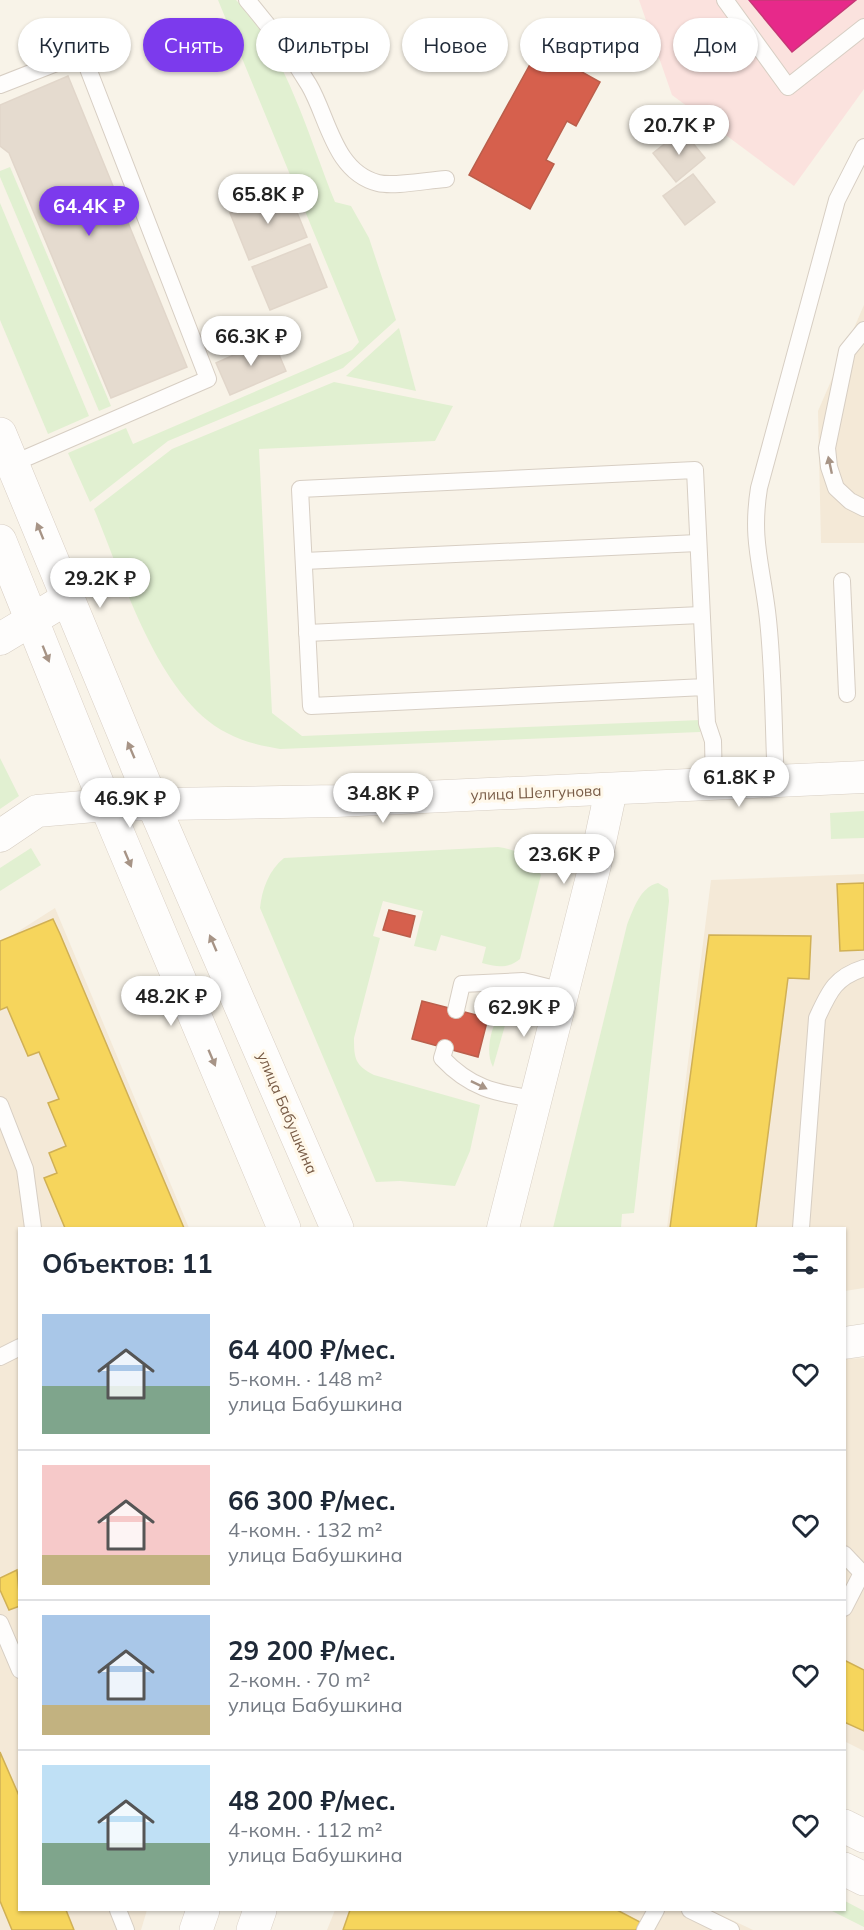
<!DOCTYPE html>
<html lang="ru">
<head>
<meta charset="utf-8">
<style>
	body { margin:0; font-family:Mulish,sans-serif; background:#f2f2f3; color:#1f2937; height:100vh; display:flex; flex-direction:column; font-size:22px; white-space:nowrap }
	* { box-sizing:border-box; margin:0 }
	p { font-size:20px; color:#747a83 }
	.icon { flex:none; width:33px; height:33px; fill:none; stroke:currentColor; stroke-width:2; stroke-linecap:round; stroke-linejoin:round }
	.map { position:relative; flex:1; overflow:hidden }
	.panel { position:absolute; left:18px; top:1227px; width:828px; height:684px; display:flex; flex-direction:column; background:#fff; border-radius:0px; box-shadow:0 2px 4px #0004 }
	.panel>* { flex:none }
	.banner { position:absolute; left:18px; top:18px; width:828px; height:54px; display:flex; gap:12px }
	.price { position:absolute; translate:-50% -51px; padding:0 14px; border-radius:21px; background:#fff; color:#222; font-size:20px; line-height:39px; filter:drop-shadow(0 2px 3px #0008) }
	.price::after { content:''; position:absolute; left:50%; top:36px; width:18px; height:14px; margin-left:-9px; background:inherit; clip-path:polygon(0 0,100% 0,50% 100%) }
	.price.current { background:#7c3aed; color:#fff }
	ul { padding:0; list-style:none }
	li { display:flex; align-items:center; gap:18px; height:150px; padding:0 24px }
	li+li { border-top:2px solid #e0e1e3 }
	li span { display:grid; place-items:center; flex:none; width:168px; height:120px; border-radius:0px; color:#555 }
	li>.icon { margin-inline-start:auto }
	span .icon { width:72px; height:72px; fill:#fffc; stroke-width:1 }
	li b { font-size:26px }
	h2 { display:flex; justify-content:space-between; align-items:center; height:72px; padding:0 24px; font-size:26px }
	.chip { padding:0 21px; border-radius:27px; background:#fff; box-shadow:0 2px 4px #0004; font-size:21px; line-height:54px }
	.chip.current { background:#7c3aed; color:#fff }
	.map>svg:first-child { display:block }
</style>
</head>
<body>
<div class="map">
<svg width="864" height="1930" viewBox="0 0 864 1930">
	<rect width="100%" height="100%" fill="#f8f3e8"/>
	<!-- residential -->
	<g fill="#f4e9d7">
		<polygon points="864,305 864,543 821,543 818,411"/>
		<polygon points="864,874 864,1288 845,1291 844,1228 667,1228 711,880"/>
		<polygon points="55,908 189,1228 20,1228 20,1910 147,1910 141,1930 0,1930 0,943"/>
		<polygon points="864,1358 864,1751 844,1741 844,1359"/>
		<polygon points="335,1910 711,1910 753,1930 327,1930"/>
	</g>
	<!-- medical -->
	<polygon fill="#fbe2de" points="639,0 864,0 864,89 794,186 672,95"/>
	<!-- green -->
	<g fill="#e1f0d1">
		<path d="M218 0H236C285 49 309 138 335 202L351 206 369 238 396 320 343 368 168 441 90 502 68 453 126 428 133 444 352 350 359 342Z"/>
		<polygon points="10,167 111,406 99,411 0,177 0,171"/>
		<polygon points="0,203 89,416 48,434 0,320"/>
		<polygon points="399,328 416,391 346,376"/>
		<path d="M334 382 453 406 435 441 259 449 272 713 302 736 701 720 700 732 280 749C262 746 244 742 227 733 158 698 123 578 94 509L172 449Z"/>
		<polygon points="0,758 19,796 0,809"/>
		<polygon points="864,811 864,838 831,839 830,813"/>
		<path d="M498 847C518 850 531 857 541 875L520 959C508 969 496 967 482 963L486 947 441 935 436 951 414 946 423 911 383 901 373 936 380 938 354 1038C354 1059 355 1065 374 1075L480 1105 470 1151 455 1186 400 1181 376 1182 260 908C262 889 269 870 284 858Z"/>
		<polygon points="31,848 41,865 0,891 0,868"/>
		<path d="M658 883 668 889 669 901 634 1213 622 1214 621 1228H553L627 925C633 910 640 887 658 883Z"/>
		<path d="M508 1002V1015L493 1067C483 1049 494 1016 508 1002Z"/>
		<polygon points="845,1901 864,1911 864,1927 830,1910 844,1910"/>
	</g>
	<!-- homes -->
	<g fill="#f6d55c" stroke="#d0b055" stroke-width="1.5">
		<polygon points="864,883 864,950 840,951 837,884"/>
		<polygon points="53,919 60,934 184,1228 65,1228 44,1178 57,1173 49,1153 66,1146 48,1103 59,1099 39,1052 28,1056 7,1007 0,1010 0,941"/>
		<polygon points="709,935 811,936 809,979 788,978 756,1228 670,1228"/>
		<polygon points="17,1570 20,1606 9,1610 0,1590 0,1578"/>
		<polygon points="844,1660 864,1670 864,1731 844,1722"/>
		<polygon points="0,1752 20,1798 20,1910 66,1910 74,1930 12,1930 0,1901"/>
		<polygon points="350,1910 617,1910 640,1922 636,1930 343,1930"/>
	</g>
	<!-- shops -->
	<g fill="#d6604d" stroke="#ba5e4b" stroke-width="1.5">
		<polygon points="539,48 600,82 576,126 567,121 546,160 554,164 530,209 469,175"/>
		<polygon points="389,910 415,916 410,937 383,930"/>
		<polygon points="422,1001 488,1018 478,1057 412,1039"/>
	</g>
	<!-- health -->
	<polygon fill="#e7298a" stroke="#c63876" stroke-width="1.5" points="749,0 856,0 792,52"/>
	<!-- building -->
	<g fill="#e5dbcf" stroke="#e1d6ca" stroke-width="1.5">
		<polygon points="68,76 187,367 111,398 9,153 0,146 0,105"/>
		<polygon points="682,130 705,158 676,182 653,153"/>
		<polygon points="693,174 715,202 685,225 663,196"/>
		<polygon points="288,190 307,237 249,260 230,213"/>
		<polygon points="310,244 327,287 270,310 252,267"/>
		<polygon points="272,338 286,371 230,395 216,363"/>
	</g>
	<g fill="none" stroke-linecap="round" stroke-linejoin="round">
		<!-- service casing -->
		<g stroke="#d7cec3" stroke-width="18">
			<g id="service">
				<path d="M247 0C270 27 291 55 309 85 328 117 334 172 378 183 394 187 428 180 446 179"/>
				<polyline points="725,0 788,87 864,27"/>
				<polyline points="0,85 82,53 208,379 12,464"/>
				<polyline points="864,330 847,351 827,448 829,467 836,488 850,501 864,508"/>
				<polyline points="304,561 698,543"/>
				<polyline points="842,581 847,694"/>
				<polyline points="307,633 701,615"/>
				<polyline points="705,687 311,706 300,489 695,470 707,723 713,741 714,785"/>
				<path d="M776 782C773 725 774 667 767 611 761 563 751 538 759 488L837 200 864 147"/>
				<polyline points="456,1010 462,984 523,981 563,991"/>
				<path d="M445 1048 442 1058C470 1088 495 1093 534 1099"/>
				<polyline points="0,1105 25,1169 33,1228"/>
				<path d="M801 1228 817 1018C829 992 835 977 864 968"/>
				<polyline points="0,1357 20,1347"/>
				<polyline points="844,1554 864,1575"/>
				<polyline points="844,1608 862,1573"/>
				<polyline points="0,1623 20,1670"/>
				<polyline points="118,1910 126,1930"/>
				<polyline points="690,1910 731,1930"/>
				<polyline points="645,1930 656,1910"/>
			</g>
		</g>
		<!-- minor casing -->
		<g stroke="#d7cec3" stroke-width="33">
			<g id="minor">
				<polyline points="0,639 68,598"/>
				<polyline points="0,836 37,811 106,805 336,801 864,777"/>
				<polyline points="503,1228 595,865 611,790"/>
				<polyline points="844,1343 864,1340"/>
			</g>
		</g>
		<!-- secondary casing -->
		<g stroke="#d9cfc4" stroke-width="34">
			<g id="secondary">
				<polyline points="0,434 153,804 337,1228"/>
				<polyline points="0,541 106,805 284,1228"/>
				<polyline points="844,1826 864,1836"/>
				<polyline points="844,1869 864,1879"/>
				<polyline points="196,1930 203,1910"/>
				<polyline points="253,1930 260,1910"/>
			</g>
		</g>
		<!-- service -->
		<use href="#service" stroke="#fefdfc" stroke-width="16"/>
		<!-- minor -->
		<use href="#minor" stroke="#fefdfc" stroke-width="32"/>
		<!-- secondary -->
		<use href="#secondary" stroke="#fefdfc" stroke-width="33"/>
	</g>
	<!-- one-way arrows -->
	<defs><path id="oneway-solid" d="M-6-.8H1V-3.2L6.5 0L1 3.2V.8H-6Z" transform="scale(1.5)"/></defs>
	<g fill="#a79486">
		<use href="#oneway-solid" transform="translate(830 465) rotate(-102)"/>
		<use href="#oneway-solid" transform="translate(40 531) rotate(-112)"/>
		<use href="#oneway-solid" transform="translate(46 654) rotate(68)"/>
		<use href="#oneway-solid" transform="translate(131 750) rotate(-113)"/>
		<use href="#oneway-solid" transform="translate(128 859) rotate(67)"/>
		<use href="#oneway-solid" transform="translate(213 943) rotate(-113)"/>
		<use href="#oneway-solid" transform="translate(212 1058) rotate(67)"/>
		<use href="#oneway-solid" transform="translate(479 1085) rotate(26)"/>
	</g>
	<g text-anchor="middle" stroke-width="6" stroke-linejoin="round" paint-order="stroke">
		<!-- street labels -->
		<g font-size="15" fill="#785b46" stroke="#fff8ea">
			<text transform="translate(536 793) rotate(-2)" y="5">улица Шелгунова</text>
			<text transform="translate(287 1113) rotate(67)" y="5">улица Бабушкина</text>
		</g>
	</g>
</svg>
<b class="price" style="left:679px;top:156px">20.7K ₽</b>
<b class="price" style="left:268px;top:225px">65.8K ₽</b>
<b class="price current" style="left:89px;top:237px">64.4K ₽</b>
<b class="price" style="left:251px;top:367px">66.3K ₽</b>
<b class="price" style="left:100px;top:609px">29.2K ₽</b>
<b class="price" style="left:739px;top:808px">61.8K ₽</b>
<b class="price" style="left:383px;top:824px">34.8K ₽</b>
<b class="price" style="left:130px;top:829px">46.9K ₽</b>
<b class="price" style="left:564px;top:885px">23.6K ₽</b>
<b class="price" style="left:171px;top:1027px">48.2K ₽</b>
<b class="price" style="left:524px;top:1038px">62.9K ₽</b>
<div class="banner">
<a class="chip">Купить</a>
<a class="chip current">Снять</a>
<a class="chip">Фильтры</a>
<a class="chip">Новое</a>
<a class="chip">Квартира</a>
<a class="chip">Дом</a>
</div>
<section class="panel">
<h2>Объектов: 11<svg class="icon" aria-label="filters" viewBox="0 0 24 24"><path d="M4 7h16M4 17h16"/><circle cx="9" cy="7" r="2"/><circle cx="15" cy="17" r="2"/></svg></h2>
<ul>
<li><span style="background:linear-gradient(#a9c7e8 60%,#7fa58c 0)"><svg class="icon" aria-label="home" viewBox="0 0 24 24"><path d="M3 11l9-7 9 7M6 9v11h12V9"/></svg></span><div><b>64 400 ₽/мес.</b><p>5-комн. · 148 m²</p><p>улица Бабушкина</p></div><svg class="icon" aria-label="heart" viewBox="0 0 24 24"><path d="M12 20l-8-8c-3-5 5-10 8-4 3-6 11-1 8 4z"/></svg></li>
<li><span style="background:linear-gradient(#f6c9c9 75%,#c2b280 0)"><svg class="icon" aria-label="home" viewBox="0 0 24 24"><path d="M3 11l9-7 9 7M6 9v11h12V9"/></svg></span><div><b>66 300 ₽/мес.</b><p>4-комн. · 132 m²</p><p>улица Бабушкина</p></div><svg class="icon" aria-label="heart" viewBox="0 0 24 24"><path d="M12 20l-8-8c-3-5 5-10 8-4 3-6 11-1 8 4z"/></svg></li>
<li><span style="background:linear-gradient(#a9c7e8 75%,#c2b280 0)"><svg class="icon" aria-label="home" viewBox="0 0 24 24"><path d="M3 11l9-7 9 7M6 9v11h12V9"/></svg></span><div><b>29 200 ₽/мес.</b><p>2-комн. · 70 m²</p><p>улица Бабушкина</p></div><svg class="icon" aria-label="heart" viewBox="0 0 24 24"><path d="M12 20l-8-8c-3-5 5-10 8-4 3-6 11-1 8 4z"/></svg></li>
<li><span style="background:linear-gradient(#bfe0f5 65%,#7fa58c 0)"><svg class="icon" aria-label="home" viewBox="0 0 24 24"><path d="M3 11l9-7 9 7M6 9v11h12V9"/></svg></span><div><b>48 200 ₽/мес.</b><p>4-комн. · 112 m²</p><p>улица Бабушкина</p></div><svg class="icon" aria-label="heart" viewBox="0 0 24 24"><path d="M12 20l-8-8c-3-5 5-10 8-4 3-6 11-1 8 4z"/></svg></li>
</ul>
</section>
</div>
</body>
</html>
